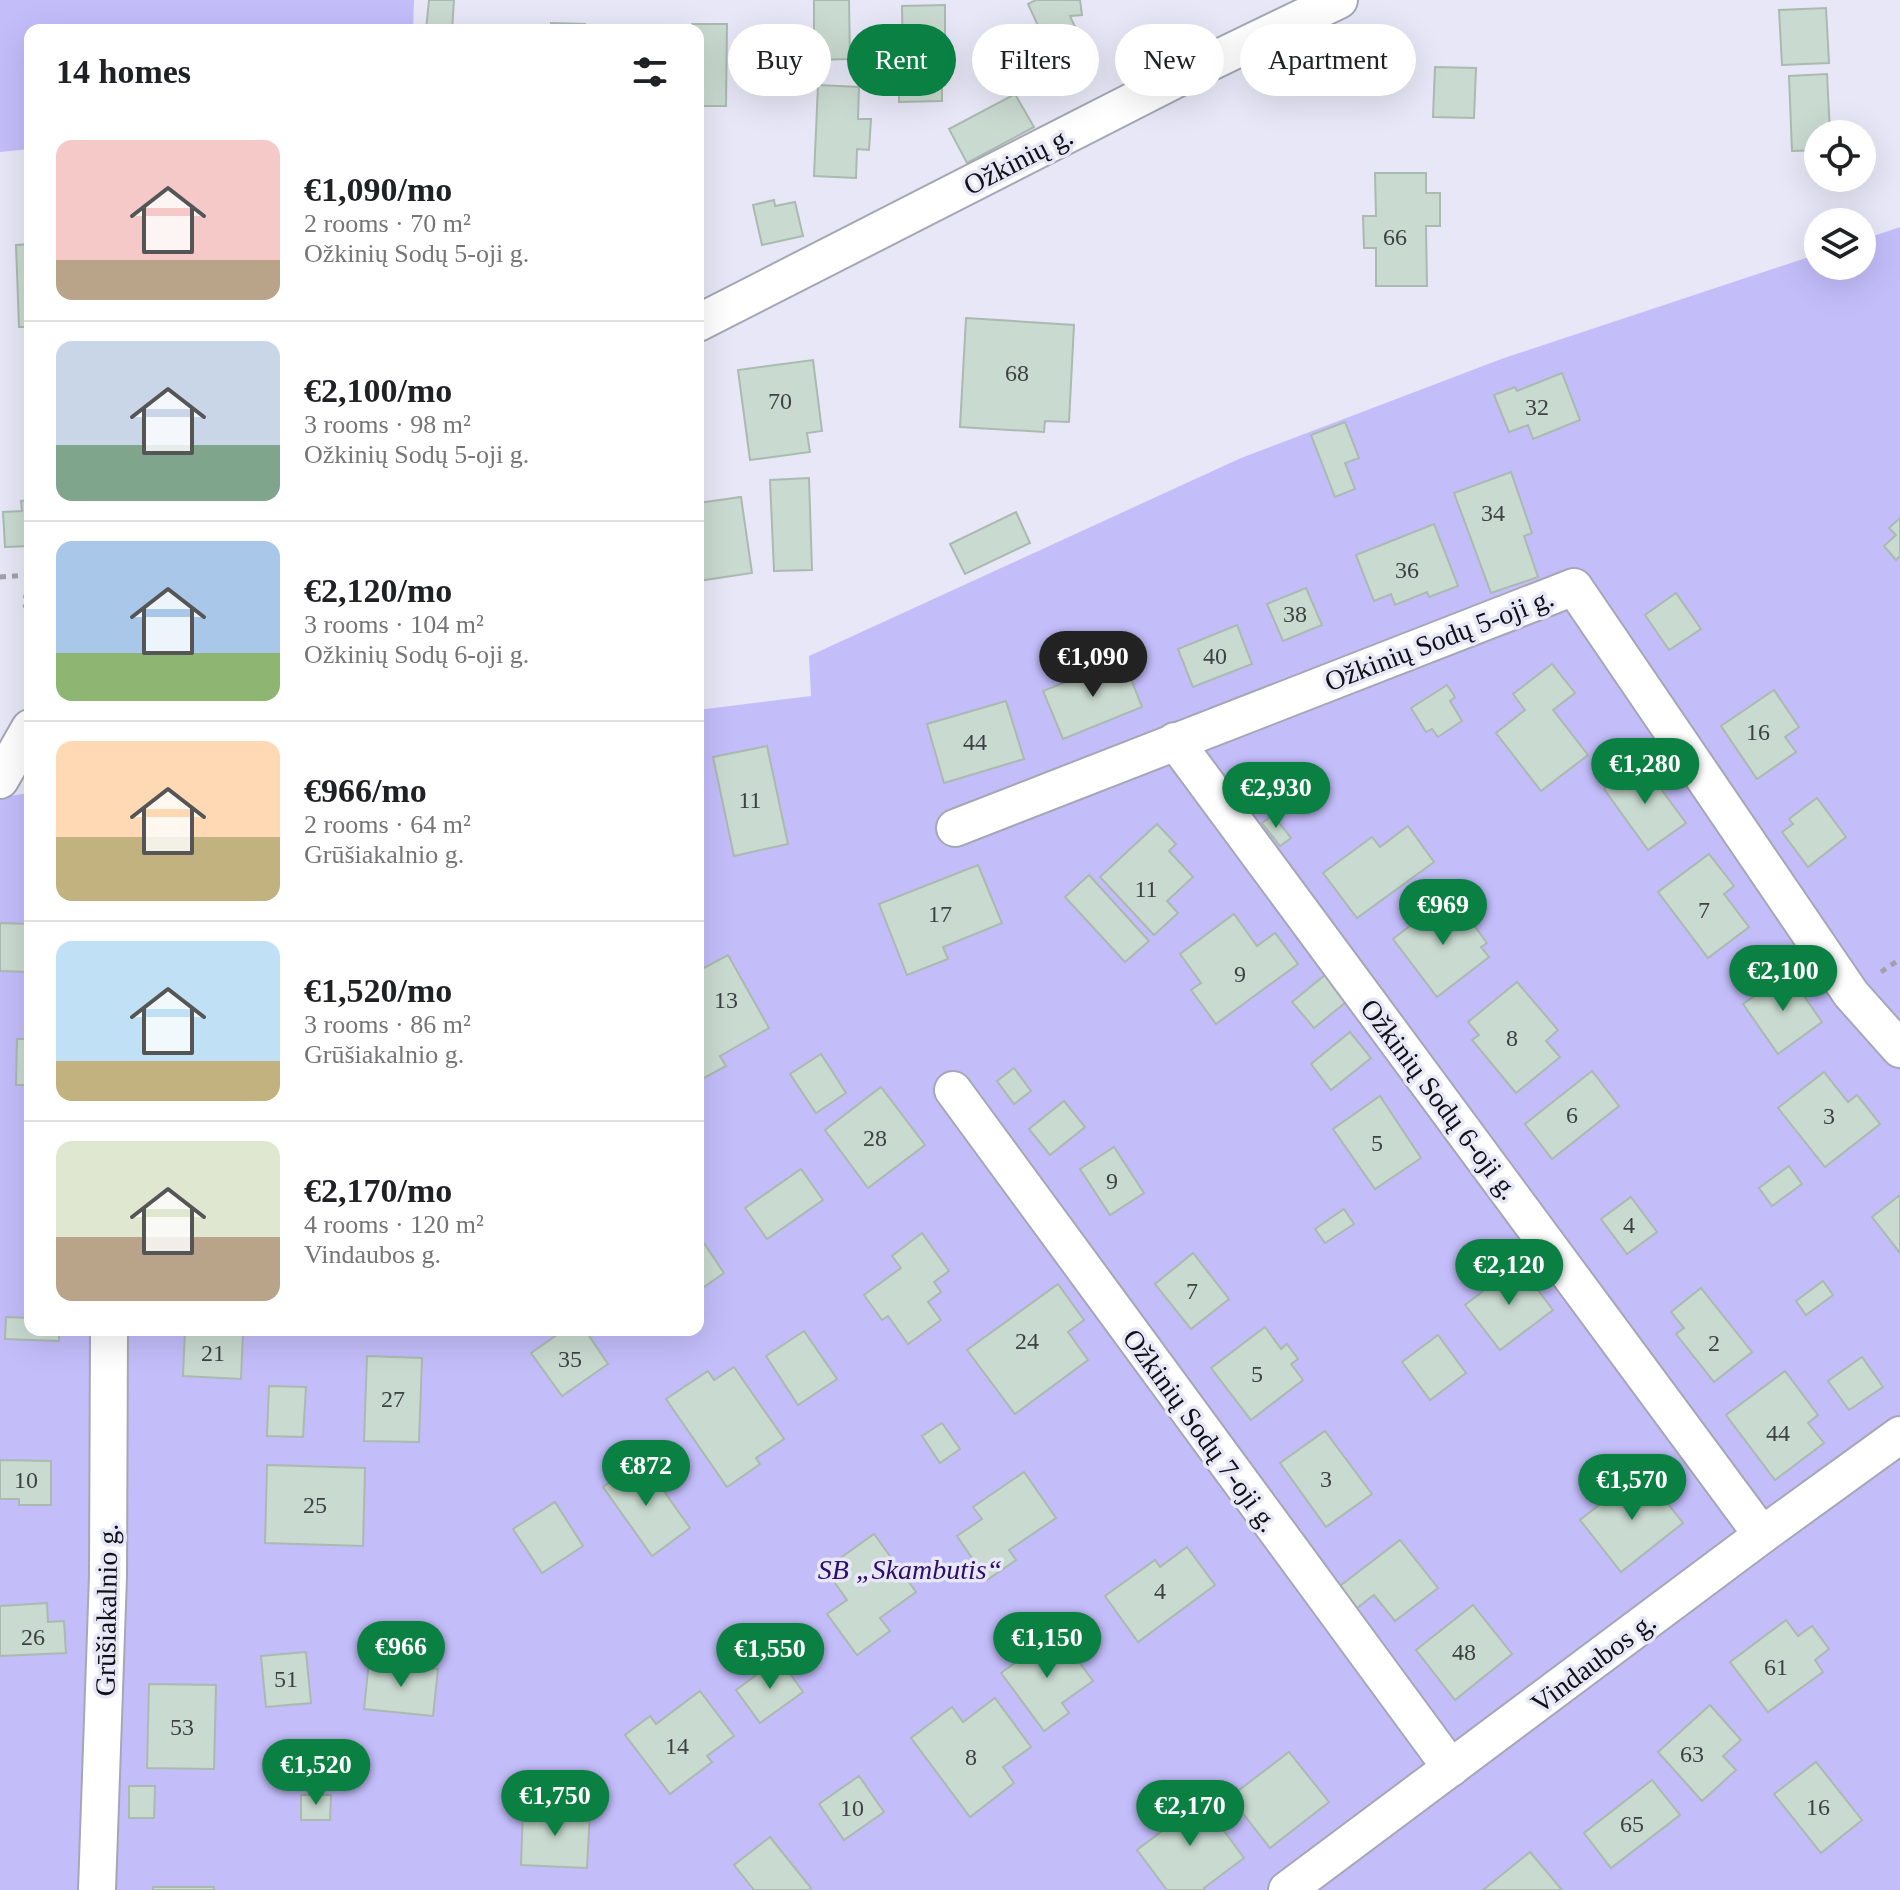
<!DOCTYPE html>
<html lang="en">
<head>
<meta charset="utf-8">
<style>
	body { margin:0; font-family:"Times New Roman",serif; background:#f6f6f6; color:#202124; height:100vh; display:flex; flex-direction:column; font-size:30px; white-space:nowrap }
	* { box-sizing:border-box; margin:0 }
	p { font-size:26px; color:#757577 }
	.icon { flex:none; width:44px; height:44px; fill:none; stroke:currentColor; stroke-width:2; stroke-linecap:round; stroke-linejoin:round }
	.map { position:relative; flex:1; overflow:hidden }
	.drawer { position:absolute; left:24px; top:24px; width:680px; height:1312px; display:flex; flex-direction:column; background:#fff; border-radius:16px; box-shadow:0 8px 32px #0002 }
	.drawer>* { flex:none }
	.guide { position:absolute; left:728px; top:24px; width:760px; height:72px; display:flex; gap:16px }
	.tools { position:absolute; left:1804px; top:120px; display:grid; gap:16px }
	.tools a { display:grid; place-items:center; width:72px; height:72px; border-radius:50%; background:#fff; box-shadow:0 8px 32px #0002; font-size:40px }
	.price { position:absolute; translate:-50% -68px; padding:0 18px; border-radius:28px; background:#0b8043; color:#fff; font-size:26px; line-height:52px; filter:drop-shadow(0 2px 4px #0008) }
	.price::after { content:''; position:absolute; left:50%; top:48px; width:24px; height:18px; margin-left:-12px; background:inherit; clip-path:polygon(0 0,100% 0,50% 100%) }
	.price.current { background:#222; color:#fff }
	ul { padding:0; list-style:none }
	li { display:flex; align-items:center; gap:24px; height:200px; padding:0 32px }
	li+li { border-top:2px solid #e0e0e0 }
	li span { display:grid; place-items:center; flex:none; width:224px; height:160px; border-radius:16px; color:#555 }
	li>.icon { margin-inline-start:auto }
	span .icon { width:96px; height:96px; fill:#fffc; stroke-width:1 }
	li b { font-size:34px }
	h2 { display:flex; justify-content:space-between; align-items:center; height:96px; padding:0 32px; font-size:34px }
	.pill { padding:0 28px; border-radius:36px; background:#fff; box-shadow:0 8px 32px #0002; font-size:28px; line-height:72px }
	.pill.current { background:#0b8043; color:#fff }
	.map>svg:first-child { display:block }
</style>
</head>
<body>
<div class="map">
<svg width="1900" height="1890" viewBox="0 0 1900 1890">
	<rect width="100%" height="100%" fill="#e8e7f7"/>
	<!-- green -->
	<g fill="#c3bdfa">
		<polygon points="0,0 414,0 413,30 30,30 30,149 0,152"/>
		<polygon points="1900,227 1900,1890 0,1890 0,801 2,797 30,793 30,1330 698,1330 698,710 811,696 809,656 1241,458 1504,358 1818,254 1818,266 1862,266 1862,240"/>
	</g>
	<!-- building -->
	<g fill="#c9dad0" stroke="#aabab0" stroke-width="2">
		<polygon points="429,0 454,0 452,30 426,30"/>
		<polygon points="814,0 849,0 850,59 814,60"/>
		<polygon points="1036,0 1080,0 1082,15 1070,16 1081,40 1051,54 1028,4"/>
		<polygon points="945,5 945,63 903,63 902,6"/>
		<polygon points="1826,8 1829,63 1782,65 1779,10"/>
		<polygon points="551,23 585,24 585,30 551,30"/>
		<polygon points="692,24 727,24 726,106 698,106 698,30 692,30"/>
		<polygon points="942,67 942,101 899,102 899,68"/>
		<polygon points="1435,67 1476,68 1474,118 1433,117"/>
		<polygon points="1827,74 1830,134 1818,134 1818,150 1792,151 1789,76"/>
		<polygon points="818,85 859,87 858,119 871,119 869,150 857,149 856,178 814,176"/>
		<polygon points="1015,94 1034,127 967,163 949,129"/>
		<polygon points="1375,173 1426,173 1426,193 1440,193 1440,226 1426,226 1427,286 1376,286 1376,248 1364,248 1363,216 1376,216"/>
		<polygon points="774,200 775,206 795,202 803,236 762,245 753,205"/>
		<polygon points="30,244 30,327 19,327 16,245"/>
		<polygon points="966,318 1074,325 1069,422 1045,421 1044,432 960,427"/>
		<polygon points="813,360 822,431 807,433 810,452 750,460 738,370"/>
		<polygon points="1562,373 1580,420 1533,439 1528,425 1509,432 1494,395 1515,387 1517,391"/>
		<polygon points="1345,422 1359,458 1345,463 1355,489 1335,497 1311,435"/>
		<polygon points="1511,472 1532,533 1524,536 1538,577 1491,593 1454,493"/>
		<polygon points="809,478 812,570 774,571 770,480"/>
		<polygon points="741,497 752,573 698,581 698,503"/>
		<polygon points="30,500 30,546 5,547 3,512 22,511 21,501"/>
		<polygon points="1016,512 1030,543 965,574 950,544"/>
		<polygon points="1900,518 1900,556 1896,560 1884,546 1896,535 1889,528"/>
		<polygon points="1434,524 1458,586 1429,597 1427,592 1395,605 1391,594 1374,601 1356,555"/>
		<polygon points="1306,588 1322,625 1283,641 1267,604"/>
		<polygon points="1676,593 1701,629 1669,650 1645,615"/>
		<polygon points="1237,625 1252,664 1193,687 1178,649"/>
		<polygon points="1123,659 1142,707 1063,739 1043,691"/>
		<polygon points="1552,664 1575,693 1553,710 1588,755 1541,791 1496,733 1525,710 1513,694"/>
		<polygon points="1447,685 1455,697 1450,701 1462,721 1438,737 1432,729 1426,732 1411,708"/>
		<polygon points="1774,690 1799,727 1785,737 1796,752 1757,779 1721,726"/>
		<polygon points="1006,701 1024,759 944,783 927,724"/>
		<polygon points="767,746 788,844 734,856 713,757"/>
		<polygon points="1641,762 1686,823 1648,850 1604,789"/>
		<polygon points="1817,798 1846,837 1808,867 1782,832 1793,824 1789,819"/>
		<polygon points="30,809 30,899 26,899"/>
		<polygon points="1273,815 1291,838 1280,846 1262,823"/>
		<polygon points="1157,824 1176,844 1169,851 1193,877 1167,901 1178,913 1154,935 1100,877"/>
		<polygon points="1408,826 1434,862 1357,918 1323,873 1372,837 1380,847"/>
		<polygon points="1709,854 1734,886 1724,894 1749,927 1708,958 1658,892"/>
		<polygon points="978,865 1002,923 943,947 948,959 907,975 879,904"/>
		<polygon points="1089,875 1149,941 1125,962 1065,897"/>
		<polygon points="1445,899 1458,917 1464,912 1487,943 1481,947 1489,957 1437,997 1393,939"/>
		<polygon points="1234,914 1257,946 1275,933 1298,964 1216,1024 1191,990 1201,983 1180,954"/>
		<polygon points="0,923 30,924 30,972 0,971"/>
		<polygon points="728,955 769,1028 720,1056 726,1066 704,1078 698,1067 698,971"/>
		<polygon points="1788,973 1822,1022 1778,1054 1743,1004"/>
		<polygon points="1325,975 1346,1002 1314,1028 1292,1002"/>
		<polygon points="1517,982 1558,1030 1546,1041 1560,1057 1516,1093 1472,1040 1479,1035 1468,1022"/>
		<polygon points="1350,1032 1371,1058 1331,1090 1311,1064"/>
		<polygon points="17,1039 30,1039 30,1085 16,1085"/>
		<polygon points="821,1054 846,1093 816,1113 790,1074"/>
		<polygon points="1014,1068 1031,1091 1014,1104 997,1081"/>
		<polygon points="1592,1071 1619,1106 1552,1159 1525,1124"/>
		<polygon points="1824,1072 1848,1102 1857,1095 1880,1124 1825,1167 1778,1108"/>
		<polygon points="881,1087 925,1145 868,1188 825,1130"/>
		<polygon points="1380,1096 1421,1158 1375,1189 1333,1129"/>
		<polygon points="1064,1101 1085,1127 1050,1155 1029,1129"/>
		<polygon points="1114,1147 1144,1193 1110,1215 1080,1169"/>
		<polygon points="1789,1166 1802,1184 1772,1206 1759,1188"/>
		<polygon points="801,1169 823,1200 767,1239 745,1208"/>
		<polygon points="1900,1195 1900,1253 1872,1217"/>
		<polygon points="1631,1197 1657,1232 1627,1254 1601,1219"/>
		<polygon points="1344,1209 1354,1224 1325,1243 1315,1229"/>
		<polygon points="922,1233 949,1271 934,1282 941,1292 928,1302 941,1320 908,1344 888,1316 882,1320 864,1295 901,1268 892,1256"/>
		<polygon points="699,1236 724,1273 698,1291 698,1237"/>
		<polygon points="1193,1253 1229,1299 1191,1329 1155,1284"/>
		<polygon points="1518,1264 1553,1310 1500,1350 1465,1305"/>
		<polygon points="1823,1281 1833,1295 1806,1315 1796,1301"/>
		<polygon points="1058,1284 1084,1320 1068,1332 1088,1360 1015,1414 967,1350"/>
		<polygon points="1701,1288 1752,1352 1714,1382 1676,1334 1684,1328 1671,1312"/>
		<polygon points="6,1317 30,1318 30,1330 59,1330 59,1341 5,1339"/>
		<polygon points="1265,1327 1281,1349 1287,1344 1298,1359 1291,1364 1303,1380 1251,1420 1211,1368"/>
		<polygon points="185,1330 243,1330 241,1379 183,1376"/>
		<polygon points="564,1330 585,1330 608,1364 562,1396 531,1353"/>
		<polygon points="804,1331 837,1379 798,1405 766,1356"/>
		<polygon points="1438,1335 1466,1373 1430,1400 1402,1362"/>
		<polygon points="367,1356 422,1358 419,1442 364,1441"/>
		<polygon points="1862,1357 1883,1387 1849,1410 1828,1381"/>
		<polygon points="734,1367 784,1439 756,1458 760,1464 727,1487 666,1399 708,1371 714,1380"/>
		<polygon points="1785,1371 1818,1415 1808,1423 1824,1443 1775,1480 1726,1415"/>
		<polygon points="269,1386 306,1387 303,1437 267,1436"/>
		<polygon points="942,1423 960,1449 940,1463 922,1436"/>
		<polygon points="1325,1431 1372,1494 1326,1527 1280,1463"/>
		<polygon points="641,1459 690,1528 652,1556 603,1487"/>
		<polygon points="0,1460 51,1461 51,1505 19,1505 19,1499 0,1499"/>
		<polygon points="267,1465 365,1468 363,1546 265,1543"/>
		<polygon points="1642,1471 1683,1523 1621,1572 1580,1520"/>
		<polygon points="1024,1472 1056,1518 1009,1550 1016,1560 987,1580 957,1536 982,1519 973,1507"/>
		<polygon points="555,1502 583,1546 542,1573 513,1529"/>
		<polygon points="874,1534 916,1592 880,1618 890,1631 857,1655 827,1614 847,1600 825,1569"/>
		<polygon points="1400,1540 1438,1588 1395,1621 1374,1595 1357,1608 1340,1586"/>
		<polygon points="1187,1547 1215,1585 1138,1642 1105,1596 1155,1560 1160,1567"/>
		<polygon points="47,1603 48,1622 64,1621 66,1653 0,1656 0,1606"/>
		<polygon points="1473,1605 1512,1654 1455,1700 1416,1650"/>
		<polygon points="1786,1620 1798,1636 1812,1626 1829,1649 1815,1660 1823,1672 1768,1712 1730,1662"/>
		<polygon points="1057,1632 1093,1681 1062,1703 1069,1713 1044,1731 1001,1673"/>
		<polygon points="306,1652 311,1703 266,1707 261,1656"/>
		<polygon points="779,1658 803,1692 760,1723 736,1690"/>
		<polygon points="369,1662 438,1669 433,1716 364,1709"/>
		<polygon points="149,1684 216,1685 214,1769 147,1768"/>
		<polygon points="700,1691 734,1736 707,1756 712,1762 670,1794 625,1735 650,1716 656,1724"/>
		<polygon points="995,1698 1031,1747 1003,1767 1014,1783 970,1817 911,1738 952,1707 963,1722"/>
		<polygon points="1710,1705 1741,1740 1723,1756 1736,1770 1702,1801 1658,1752"/>
		<polygon points="1289,1752 1329,1802 1270,1848 1230,1797"/>
		<polygon points="1816,1762 1862,1820 1821,1853 1774,1794"/>
		<polygon points="859,1776 884,1812 844,1840 819,1804"/>
		<polygon points="1652,1780 1680,1815 1611,1868 1584,1833"/>
		<polygon points="129,1786 155,1786 154,1818 129,1818"/>
		<polygon points="1196,1793 1244,1858 1204,1888 1205,1890 1167,1890 1137,1850 1162,1831 1156,1823"/>
		<polygon points="301,1795 331,1795 330,1820 301,1820"/>
		<polygon points="523,1808 590,1811 587,1868 521,1865"/>
		<polygon points="770,1837 811,1888 809,1890 754,1890 734,1865"/>
		<polygon points="1530,1852 1562,1890 1483,1890"/>
		<rect x="153" y="1887" width="61" height="3"/>
	</g>
	<g fill="none" stroke-linecap="round" stroke-linejoin="round">
		<!-- street casing -->
		<g stroke="#a7a6b6" stroke-width="40">
			<g id="street">
				<polyline points="698,323 1198,68 1339,0"/>
				<polyline points="1175,741 1762,1535"/>
				<polyline points="0,780 30,728"/>
				<polyline points="955,828 1574,587 1851,994 1900,1049"/>
				<polyline points="953,1090 1451,1768"/>
				<polyline points="97,1890 108,1576 109,1330"/>
				<polyline points="1287,1890 1762,1535 1900,1435"/>
			</g>
		</g>
		<!-- path -->
		<g stroke="#a1a0ad" stroke-width="5" stroke-dasharray="6 6" stroke-linecap="butt">
			<polyline points="0,577 30,575"/>
			<polyline points="30,581 24,603 30,615"/>
			<polyline points="1881,972 1900,959"/>
		</g>
		<!-- street -->
		<use href="#street" stroke="#fff" stroke-width="36"/>
	</g>
	<g text-anchor="middle" stroke-width="7" stroke-linejoin="round" paint-order="stroke">
		<!-- number labels -->
		<g font-size="24" fill="#3f4244">
			<text x="1395" y="245">66</text>
			<text x="1017" y="381">68</text>
			<text x="780" y="409">70</text>
			<text x="1537" y="415">32</text>
			<text x="1493" y="521">34</text>
			<text x="1407" y="578">36</text>
			<text x="1295" y="622">38</text>
			<text x="1215" y="664">40</text>
			<text x="1758" y="740">16</text>
			<text x="975" y="750">44</text>
			<text x="750" y="808">11</text>
			<text x="1146" y="897">11</text>
			<text x="1704" y="918">7</text>
			<text x="940" y="922">17</text>
			<text x="1240" y="982">9</text>
			<text x="726" y="1008">13</text>
			<text x="1512" y="1046">8</text>
			<text x="1572" y="1123">6</text>
			<text x="1829" y="1124">3</text>
			<text x="875" y="1146">28</text>
			<text x="1377" y="1151">5</text>
			<text x="1112" y="1189">9</text>
			<text x="1629" y="1233">4</text>
			<text x="1192" y="1299">7</text>
			<text x="1027" y="1349">24</text>
			<text x="1714" y="1351">2</text>
			<text x="213" y="1361">21</text>
			<text x="570" y="1367">35</text>
			<text x="1257" y="1382">5</text>
			<text x="393" y="1407">27</text>
			<text x="1778" y="1441">44</text>
			<text x="1326" y="1487">3</text>
			<text x="26" y="1488">10</text>
			<text x="315" y="1513">25</text>
			<text x="1160" y="1599">4</text>
			<text x="33" y="1645">26</text>
			<text x="1464" y="1660">48</text>
			<text x="1776" y="1675">61</text>
			<text x="286" y="1687">51</text>
			<text x="182" y="1735">53</text>
			<text x="677" y="1754">14</text>
			<text x="1692" y="1762">63</text>
			<text x="971" y="1765">8</text>
			<text x="1818" y="1815">16</text>
			<text x="852" y="1816">10</text>
			<text x="1632" y="1832">65</text>
		</g>
		<!-- street labels -->
		<g font-size="28" fill="#111015" stroke="#e8e7f7">
			<text transform="translate(1018 160) rotate(-27)" y="10">Ožkinių g.</text>
			<text transform="translate(1439 639) rotate(-21)" y="10">Ožkinių Sodų 5-oji g.</text>
			<text transform="translate(1440 1099) rotate(53)" y="10">Ožkinių Sodų 6-oji g.</text>
			<text transform="translate(1201 1430) rotate(54)" y="10">Ožkinių Sodų 7-oji g.</text>
			<text transform="translate(106 1610) rotate(-89)" y="10">Grūšiakalnio g.</text>
			<text transform="translate(1593 1662) rotate(-37)" y="10">Vindaubos g.</text>
		</g>
		<!-- park labels -->
		<g font-size="28" font-style="italic" fill="#2d0d69" stroke="#e8e7f7">
			<text x="910" y="1579">SB „Skambutis“</text>
		</g>
	</g>
</svg>
<div class="tools">
<a><svg class="icon" aria-label="locate" viewBox="0 0 24 24"><circle cx="12" cy="12" r="6"/><path d="M12 2v4M12 18v4M2 12h4M18 12h4"/></svg></a>
<a><svg class="icon" aria-label="layers" viewBox="0 0 24 24"><path d="M12 4l9 5-9 5-9-5zM3 14l9 5 9-5"/></svg></a>
</div>
<b class="price current" style="left:1093px;top:699px">€1,090</b>
<b class="price" style="left:1645px;top:806px">€1,280</b>
<b class="price" style="left:1276px;top:830px">€2,930</b>
<b class="price" style="left:1443px;top:947px">€969</b>
<b class="price" style="left:1783px;top:1013px">€2,100</b>
<b class="price" style="left:1509px;top:1307px">€2,120</b>
<b class="price" style="left:646px;top:1508px">€872</b>
<b class="price" style="left:1632px;top:1522px">€1,570</b>
<b class="price" style="left:1047px;top:1680px">€1,150</b>
<b class="price" style="left:401px;top:1689px">€966</b>
<b class="price" style="left:770px;top:1691px">€1,550</b>
<b class="price" style="left:316px;top:1807px">€1,520</b>
<b class="price" style="left:555px;top:1838px">€1,750</b>
<b class="price" style="left:1190px;top:1848px">€2,170</b>
<div class="guide">
<a class="pill">Buy</a>
<a class="pill current">Rent</a>
<a class="pill">Filters</a>
<a class="pill">New</a>
<a class="pill">Apartment</a>
</div>
<section class="drawer">
<h2>14 homes<svg class="icon" aria-label="filters" viewBox="0 0 24 24"><path d="M4 7h16M4 17h16"/><circle cx="9" cy="7" r="2"/><circle cx="15" cy="17" r="2"/></svg></h2>
<ul>
<li><span style="background:linear-gradient(#f6c9c9 75%,#b9a48a 0)"><svg class="icon" aria-label="home" viewBox="0 0 24 24"><path d="M3 11l9-7 9 7M6 9v11h12V9"/></svg></span><div><b>€1,090/mo</b><p>2 rooms · 70 m²</p><p>Ožkinių Sodų 5-oji g.</p></div></li>
<li><span style="background:linear-gradient(#c9d6e8 65%,#7fa58c 0)"><svg class="icon" aria-label="home" viewBox="0 0 24 24"><path d="M3 11l9-7 9 7M6 9v11h12V9"/></svg></span><div><b>€2,100/mo</b><p>3 rooms · 98 m²</p><p>Ožkinių Sodų 5-oji g.</p></div></li>
<li><span style="background:linear-gradient(#a9c7e8 70%,#8fb573 0)"><svg class="icon" aria-label="home" viewBox="0 0 24 24"><path d="M3 11l9-7 9 7M6 9v11h12V9"/></svg></span><div><b>€2,120/mo</b><p>3 rooms · 104 m²</p><p>Ožkinių Sodų 6-oji g.</p></div></li>
<li><span style="background:linear-gradient(#ffd9b3 60%,#c2b280 0)"><svg class="icon" aria-label="home" viewBox="0 0 24 24"><path d="M3 11l9-7 9 7M6 9v11h12V9"/></svg></span><div><b>€966/mo</b><p>2 rooms · 64 m²</p><p>Grūšiakalnio g.</p></div></li>
<li><span style="background:linear-gradient(#bfe0f5 75%,#c2b280 0)"><svg class="icon" aria-label="home" viewBox="0 0 24 24"><path d="M3 11l9-7 9 7M6 9v11h12V9"/></svg></span><div><b>€1,520/mo</b><p>3 rooms · 86 m²</p><p>Grūšiakalnio g.</p></div></li>
<li><span style="background:linear-gradient(#dfe7d0 60%,#b9a48a 0)"><svg class="icon" aria-label="home" viewBox="0 0 24 24"><path d="M3 11l9-7 9 7M6 9v11h12V9"/></svg></span><div><b>€2,170/mo</b><p>4 rooms · 120 m²</p><p>Vindaubos g.</p></div></li>
</ul>
</section>
</div>
</body>
</html>
